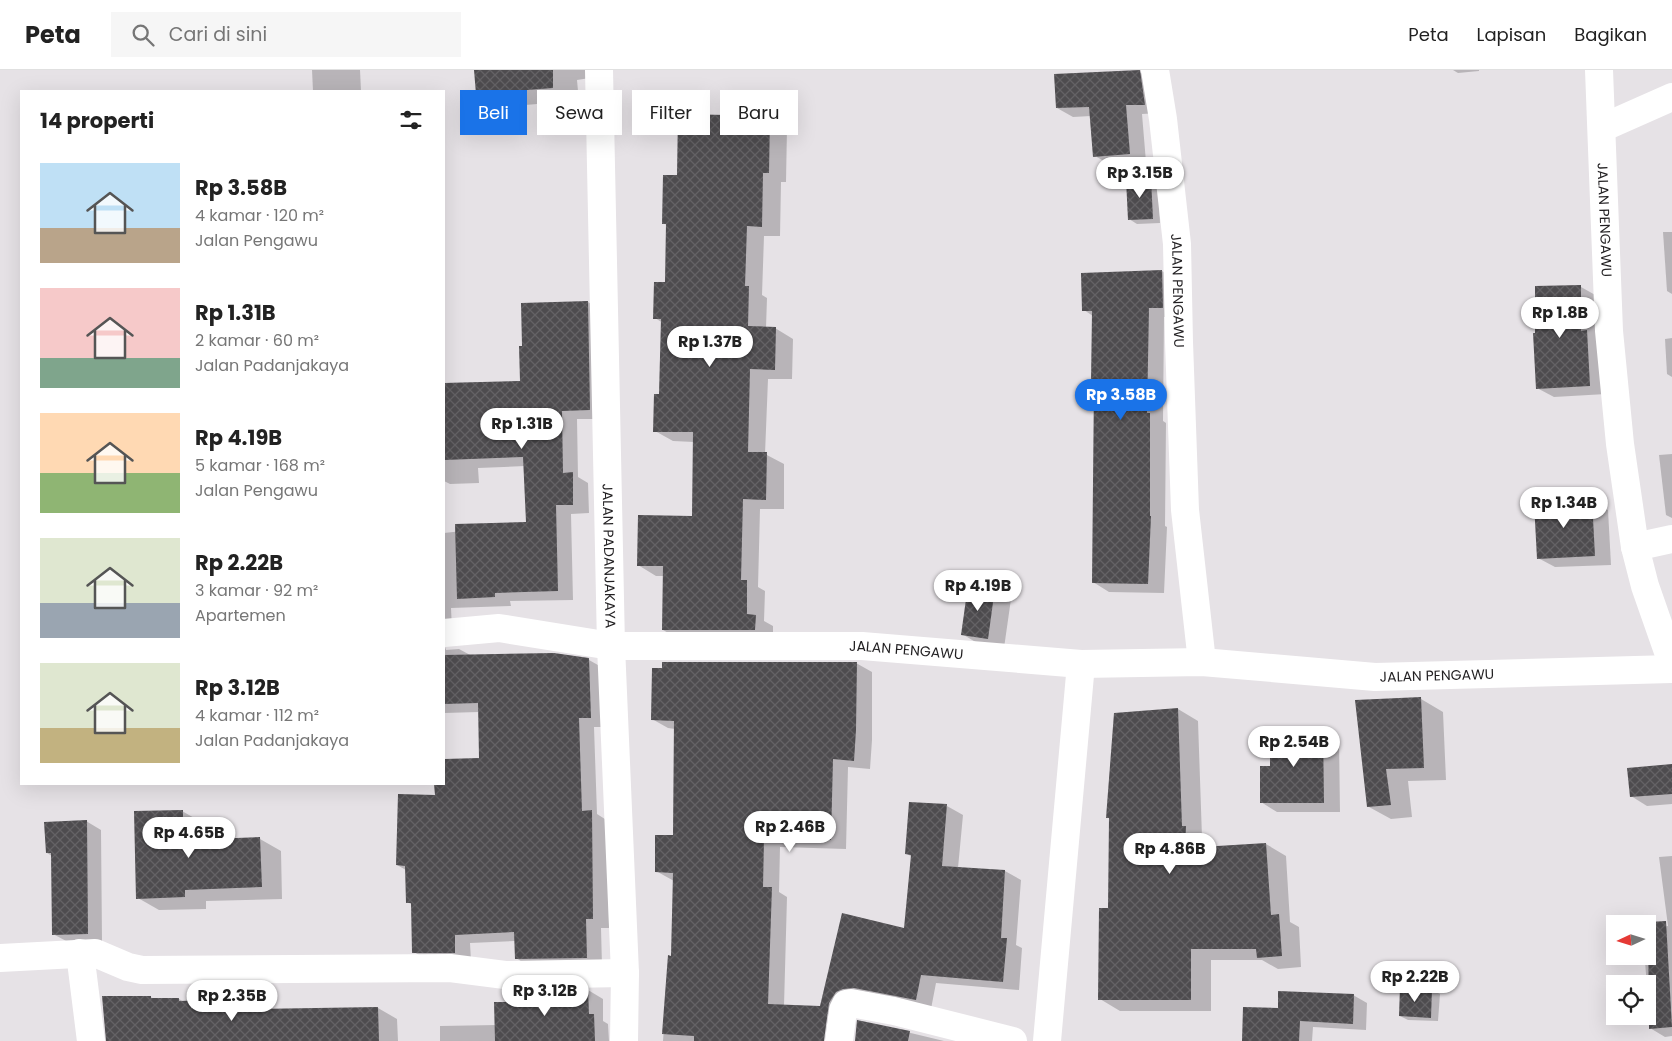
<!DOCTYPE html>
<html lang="id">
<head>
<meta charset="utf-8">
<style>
	body { margin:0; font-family:Poppins,sans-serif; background:#f6f6f6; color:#222; height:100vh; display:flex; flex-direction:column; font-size:19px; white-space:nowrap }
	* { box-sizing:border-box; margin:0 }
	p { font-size:16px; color:#767676 }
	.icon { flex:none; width:28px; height:28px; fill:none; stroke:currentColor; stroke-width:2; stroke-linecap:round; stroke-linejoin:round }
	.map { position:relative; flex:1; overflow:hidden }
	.details { position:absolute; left:20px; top:20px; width:425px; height:695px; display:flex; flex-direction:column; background:#fff; border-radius:0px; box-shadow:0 5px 20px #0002 }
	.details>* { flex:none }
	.hud { position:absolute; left:460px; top:20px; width:475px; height:45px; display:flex; gap:10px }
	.needle { width:32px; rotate:266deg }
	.fabs { position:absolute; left:1606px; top:845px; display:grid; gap:10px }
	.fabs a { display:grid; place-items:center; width:50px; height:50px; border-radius:0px; background:#fff; box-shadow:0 5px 20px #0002; font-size:25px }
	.price { position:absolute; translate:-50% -42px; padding:0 11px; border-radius:18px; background:#fff; color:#222; font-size:16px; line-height:32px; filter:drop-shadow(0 1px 2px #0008) }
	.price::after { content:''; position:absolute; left:50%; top:30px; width:15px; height:11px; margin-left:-8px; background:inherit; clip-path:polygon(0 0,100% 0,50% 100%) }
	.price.selected { background:#1a73e8; color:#fff }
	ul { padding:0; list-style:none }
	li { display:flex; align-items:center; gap:15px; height:125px; padding:0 20px }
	li span { display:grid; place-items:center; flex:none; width:140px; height:100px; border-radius:0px; color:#555 }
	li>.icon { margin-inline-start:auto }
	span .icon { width:60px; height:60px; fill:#fffc; stroke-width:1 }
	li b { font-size:21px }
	h2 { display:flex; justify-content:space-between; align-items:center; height:60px; padding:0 20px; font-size:21px }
	.chip { padding:0 18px; border-radius:0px; background:#fff; box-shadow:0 5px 20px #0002; font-size:18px; line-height:45px }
	.chip.selected { background:#1a73e8; color:#fff }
	header { display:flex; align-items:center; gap:30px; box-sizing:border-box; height:70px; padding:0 25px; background:#fff; border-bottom:1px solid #e0e0e0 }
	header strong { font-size:24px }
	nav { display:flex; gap:28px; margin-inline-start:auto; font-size:18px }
	.search { width:350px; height:45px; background:#f6f6f6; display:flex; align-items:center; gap:12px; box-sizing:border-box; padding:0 18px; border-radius:0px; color:#767676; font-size:19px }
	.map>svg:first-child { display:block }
</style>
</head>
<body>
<header>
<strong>Peta</strong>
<div class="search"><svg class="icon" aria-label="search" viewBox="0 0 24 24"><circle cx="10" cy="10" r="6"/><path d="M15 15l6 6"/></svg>Cari di sini</div>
<nav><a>Peta</a><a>Lapisan</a><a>Bagikan</a></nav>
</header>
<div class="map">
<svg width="1672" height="971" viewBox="0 0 1672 971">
	<defs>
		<pattern id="building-cross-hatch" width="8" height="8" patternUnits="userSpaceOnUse" patternTransform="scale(1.25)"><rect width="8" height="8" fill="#4e4c4f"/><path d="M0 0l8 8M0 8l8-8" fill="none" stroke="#646265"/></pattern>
	</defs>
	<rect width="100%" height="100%" fill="#e6e2e6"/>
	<!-- shadow -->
	<g fill="#0003">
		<polygon points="312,0 360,0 361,21 313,21"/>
		<polygon points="475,0 589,0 590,8 577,10 578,21 537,24 537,34 501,37 477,23"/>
		<polygon points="1453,0 1479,0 1479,1 1458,3"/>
		<polygon points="1139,2 1156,11 1160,43 1142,44 1146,92 1111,95 1095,86 1091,46 1073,47 1057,38"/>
		<polygon points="770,48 787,58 786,112 781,112 780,166 764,166 762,225 767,228 766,258 775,258 793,269 792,309 768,309 765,384 784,394 784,439 760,439 758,517 765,521 764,551 773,556 773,570 681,570 663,560 664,506 656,506 638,495 693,447 694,372 673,371 655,361 661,325 663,253 655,248 666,214 667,155 663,153 678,106"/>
		<polygon points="1150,109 1158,114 1160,153 1137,154 1129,149"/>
		<polygon points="1663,162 1672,162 1672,224 1667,221"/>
		<polygon points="1162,201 1178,211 1179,247 1164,247 1163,351 1166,353 1165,456 1167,457 1164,523 1109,522 1093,512 1095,314 1092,312 1093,246 1084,240"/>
		<polygon points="1581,217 1597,226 1606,324 1554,327 1537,318"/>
		<polygon points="588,232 603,241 606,349 577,349 578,407 588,413 589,443 571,444 573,530 510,531 511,536 451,538 452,559 444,573 444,463 527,454 525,396 478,398 479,413 450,414 444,411 444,313 522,312 523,277"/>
		<polygon points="1672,268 1672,307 1667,304 1665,269"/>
		<polygon points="1672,384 1672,448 1666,445 1659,385"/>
		<polygon points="1592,431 1608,440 1611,495 1555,497 1538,488"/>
		<polygon points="994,520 1011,529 1004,578 979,574 962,564"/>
		<polygon points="444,574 446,580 459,579 472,586 589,590 605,599 606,657 594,657 597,744 608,751 609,858 601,858 602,896 532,898 516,888 515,871 470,873 471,891 429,891 414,882 412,835 408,832 406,800 397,795 436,727 435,714 444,714 444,690 481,689 479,642 444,643"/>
		<polygon points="856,593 872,602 872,670 870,699 848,697 846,779 780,777 779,822 787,827 784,936 821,938 843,844 905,859 912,787 906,783 947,736 963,745 958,798 1005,801 1021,810 1016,875 1022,878 1019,920 936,913 931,939 871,926 840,971 825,971 828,944 825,944 822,971 663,971 669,887 672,887 674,811 656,801 674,766 675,659 668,658 652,649"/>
		<polygon points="1421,629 1443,642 1446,710 1408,711 1412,747 1391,749 1369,737 1357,631"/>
		<polygon points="1178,639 1198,651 1202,767 1205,769 1205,778 1266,774 1286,786 1290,852 1299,857 1301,897 1278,899 1262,890 1211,890 1211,941 1120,941 1100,929 1109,839"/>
		<polygon points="1272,660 1323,660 1339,670 1340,742 1277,742 1261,732 1272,697"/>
		<polygon points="1672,695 1672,734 1647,736 1631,726"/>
		<polygon points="182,741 203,753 204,770 260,769 281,781 282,829 206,831 206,839 159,840 138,828"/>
		<polygon points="86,751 101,760 102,871 68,872 53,864 52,786 47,783"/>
		<polygon points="1672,786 1672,966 1665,967 1650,958 1645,891 1638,886 1648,886 1648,858 1668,856 1659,787"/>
		<polygon points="588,920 603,929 603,951 608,954 609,971 440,971 440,956 496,955 517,933 517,922"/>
		<polygon points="1432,920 1440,924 1438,951 1408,950 1400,946"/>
		<polygon points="1353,925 1367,933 1366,960 1313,957 1312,971 1244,971 1280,939"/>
		<polygon points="150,927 155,929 179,929 184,932 208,932 219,938 251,937 257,941 378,938 397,949 398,971 108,971"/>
		<polygon points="890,958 944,971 855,971"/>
	</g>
	<!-- building -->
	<g fill="url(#building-cross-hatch)">
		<polygon points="474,0 553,0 553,18 476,24"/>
		<polygon points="1140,0 1145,35 1126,35 1130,84 1093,87 1089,37 1056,38 1054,4"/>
		<polygon points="678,44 770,46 769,103 763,103 762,157 747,156 745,216 749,216 748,256 776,257 775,300 750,299 748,382 767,382 766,430 743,429 741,510 747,510 747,544 756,545 755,560 662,560 663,496 637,496 638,445 692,446 693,362 653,362 654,324 659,324 661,249 653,249 654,212 665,212 666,154 662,154 663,105 677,105"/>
		<polygon points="1151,108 1153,149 1128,150 1126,109"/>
		<polygon points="1162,200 1163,238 1149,238 1147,343 1150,343 1150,446 1151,446 1148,514 1092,513 1094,313 1091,313 1092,241 1082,241 1081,203"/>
		<polygon points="1581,215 1581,261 1587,260 1590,316 1536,319 1533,263 1535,263 1535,216"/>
		<polygon points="588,231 590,340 562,341 563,403 573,402 573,435 556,435 558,521 495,523 495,527 457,529 455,454 526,452 523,387 444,390 444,313 520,311 519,276 522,276 521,233"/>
		<polygon points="1592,429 1595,486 1537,489 1534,432"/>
		<polygon points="968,515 995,518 988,569 961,565"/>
		<polygon points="554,583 589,588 591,648 579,648 582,741 592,740 593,849 586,849 587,888 515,889 514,862 455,865 455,883 412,883 411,833 406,833 405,796 396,795 398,724 435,725 434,714 444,714 444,689 479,688 478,633 444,634 444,585"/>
		<polygon points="662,592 857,592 856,660 854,691 833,689 831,770 764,769 763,817 772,817 768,934 820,936 842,843 904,858 911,785 905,784 909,732 947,734 942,796 1005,800 1001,868 1007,868 1003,912 921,905 916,930 854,918 843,919 836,922 829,933 824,971 694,971 694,966 662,964 668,885 671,886 673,803 655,802 655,765 673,765 674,651 651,650 652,598 662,598"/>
		<polygon points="1421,627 1424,698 1386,699 1391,735 1367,737 1355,630"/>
		<polygon points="1178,638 1182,756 1186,756 1185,778 1266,773 1271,845 1279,844 1282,886 1257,888 1256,879 1191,879 1191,930 1098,930 1099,838 1108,838 1109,748 1106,748 1114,643"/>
		<polygon points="1270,659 1323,659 1324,733 1260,733 1260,696 1270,696"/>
		<polygon points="1672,694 1672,724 1630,727 1627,698"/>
		<polygon points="183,740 183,770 260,767 262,817 185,820 185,827 136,829 134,741"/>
		<polygon points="87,750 88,864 52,865 51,783 46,783 44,752"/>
		<polygon points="1666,851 1672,957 1649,959 1648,852"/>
		<polygon points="1400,917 1432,919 1431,948 1399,946"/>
		<polygon points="588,919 589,944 594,944 595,971 495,971 494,932 516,932 516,920"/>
		<polygon points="1278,921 1354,924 1353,954 1300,951 1299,971 1242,971 1243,937 1278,938"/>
		<polygon points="102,926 151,926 151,928 179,928 179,931 208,930 208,937 251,936 251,939 378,937 379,971 106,971"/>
		<polygon points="857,950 910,961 908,971 855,971"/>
	</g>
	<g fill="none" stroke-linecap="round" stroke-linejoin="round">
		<!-- street -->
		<g stroke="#fff" stroke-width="28">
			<path id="s1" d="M1155 0 1163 49 1177 174 1179 272 1185 440 1202 592"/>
			<path id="s2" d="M1599 0 1609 261 1620 374 1635 477 1645 516 1672 593"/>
			<polyline points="1602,58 1672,27"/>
			<polyline points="1635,477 1672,469"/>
			<path id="s3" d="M444 563 499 558 611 576H862L1081 594 1202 592 1375 607 1672 599"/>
			<polyline points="80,883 91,971"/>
			<polyline points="0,888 95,883 128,897 142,900 450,898 505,905 625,903"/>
			<polyline points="839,971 843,940 846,934 851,933 894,941 1013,971"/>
			<polyline points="1047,971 1081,594"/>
		</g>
		<!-- secondary -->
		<path stroke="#fff" stroke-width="28" id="s4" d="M599 0 611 576 625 903 624 971"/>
	</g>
	<g text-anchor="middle" stroke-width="5" stroke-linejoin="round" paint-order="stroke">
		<!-- street labels -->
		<g font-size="14" fill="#211f21" stroke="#e6e2e6">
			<text dy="5" stroke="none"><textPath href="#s2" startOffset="150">JALAN PENGAWU</textPath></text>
			<text dy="5" stroke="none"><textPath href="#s1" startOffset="222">JALAN PENGAWU</textPath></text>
			<text dy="5" stroke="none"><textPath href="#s4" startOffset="486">JALAN PADANJAKAYA</textPath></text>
			<text dy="5" stroke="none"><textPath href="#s3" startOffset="464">JALAN PENGAWU</textPath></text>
			<text dy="5" stroke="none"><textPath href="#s3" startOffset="996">JALAN PENGAWU</textPath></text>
		</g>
	</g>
</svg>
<div class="fabs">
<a><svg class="needle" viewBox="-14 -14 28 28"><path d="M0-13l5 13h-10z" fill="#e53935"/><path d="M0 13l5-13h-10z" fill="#767676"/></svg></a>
<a><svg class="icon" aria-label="locate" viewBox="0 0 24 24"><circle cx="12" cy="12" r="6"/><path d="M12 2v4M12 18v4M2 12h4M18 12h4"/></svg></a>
</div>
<b class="price" style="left:1140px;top:129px">Rp 3.15B</b>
<b class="price" style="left:1560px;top:269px">Rp 1.8B</b>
<b class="price" style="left:710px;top:298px">Rp 1.37B</b>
<b class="price selected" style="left:1121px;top:351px">Rp 3.58B</b>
<b class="price" style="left:522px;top:380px">Rp 1.31B</b>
<b class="price" style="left:1564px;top:459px">Rp 1.34B</b>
<b class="price" style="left:978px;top:542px">Rp 4.19B</b>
<b class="price" style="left:1294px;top:698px">Rp 2.54B</b>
<b class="price" style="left:790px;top:783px">Rp 2.46B</b>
<b class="price" style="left:189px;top:789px">Rp 4.65B</b>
<b class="price" style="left:1170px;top:805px">Rp 4.86B</b>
<b class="price" style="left:1415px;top:933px">Rp 2.22B</b>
<b class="price" style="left:545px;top:947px">Rp 3.12B</b>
<b class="price" style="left:232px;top:952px">Rp 2.35B</b>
<div class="hud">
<a class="chip selected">Beli</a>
<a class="chip">Sewa</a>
<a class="chip">Filter</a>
<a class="chip">Baru</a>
</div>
<section class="details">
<h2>14 properti<svg class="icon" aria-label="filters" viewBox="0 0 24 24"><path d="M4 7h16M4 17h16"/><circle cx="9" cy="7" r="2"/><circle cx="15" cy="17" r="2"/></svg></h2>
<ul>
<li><span style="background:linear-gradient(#bfe0f5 65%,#b9a48a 0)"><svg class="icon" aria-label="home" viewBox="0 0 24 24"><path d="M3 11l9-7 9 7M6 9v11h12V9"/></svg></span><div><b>Rp 3.58B</b><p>4 kamar · 120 m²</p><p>Jalan Pengawu</p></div></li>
<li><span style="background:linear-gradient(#f6c9c9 70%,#7fa58c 0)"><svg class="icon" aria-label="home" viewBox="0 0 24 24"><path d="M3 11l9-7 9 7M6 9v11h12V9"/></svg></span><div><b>Rp 1.31B</b><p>2 kamar · 60 m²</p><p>Jalan Padanjakaya</p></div></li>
<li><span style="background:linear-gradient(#ffd9b3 60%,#8fb573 0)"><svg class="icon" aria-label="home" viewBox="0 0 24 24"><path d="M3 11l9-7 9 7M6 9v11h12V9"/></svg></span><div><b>Rp 4.19B</b><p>5 kamar · 168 m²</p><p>Jalan Pengawu</p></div></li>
<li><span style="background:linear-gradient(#dfe7d0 65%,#9aa5b1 0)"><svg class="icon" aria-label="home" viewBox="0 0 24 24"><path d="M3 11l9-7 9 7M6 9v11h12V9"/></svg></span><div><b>Rp 2.22B</b><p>3 kamar · 92 m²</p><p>Apartemen</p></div></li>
<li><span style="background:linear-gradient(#dfe7d0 65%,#c2b280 0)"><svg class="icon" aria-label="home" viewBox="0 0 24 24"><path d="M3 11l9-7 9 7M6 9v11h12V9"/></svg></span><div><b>Rp 3.12B</b><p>4 kamar · 112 m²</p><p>Jalan Padanjakaya</p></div></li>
</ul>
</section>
</div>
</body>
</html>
